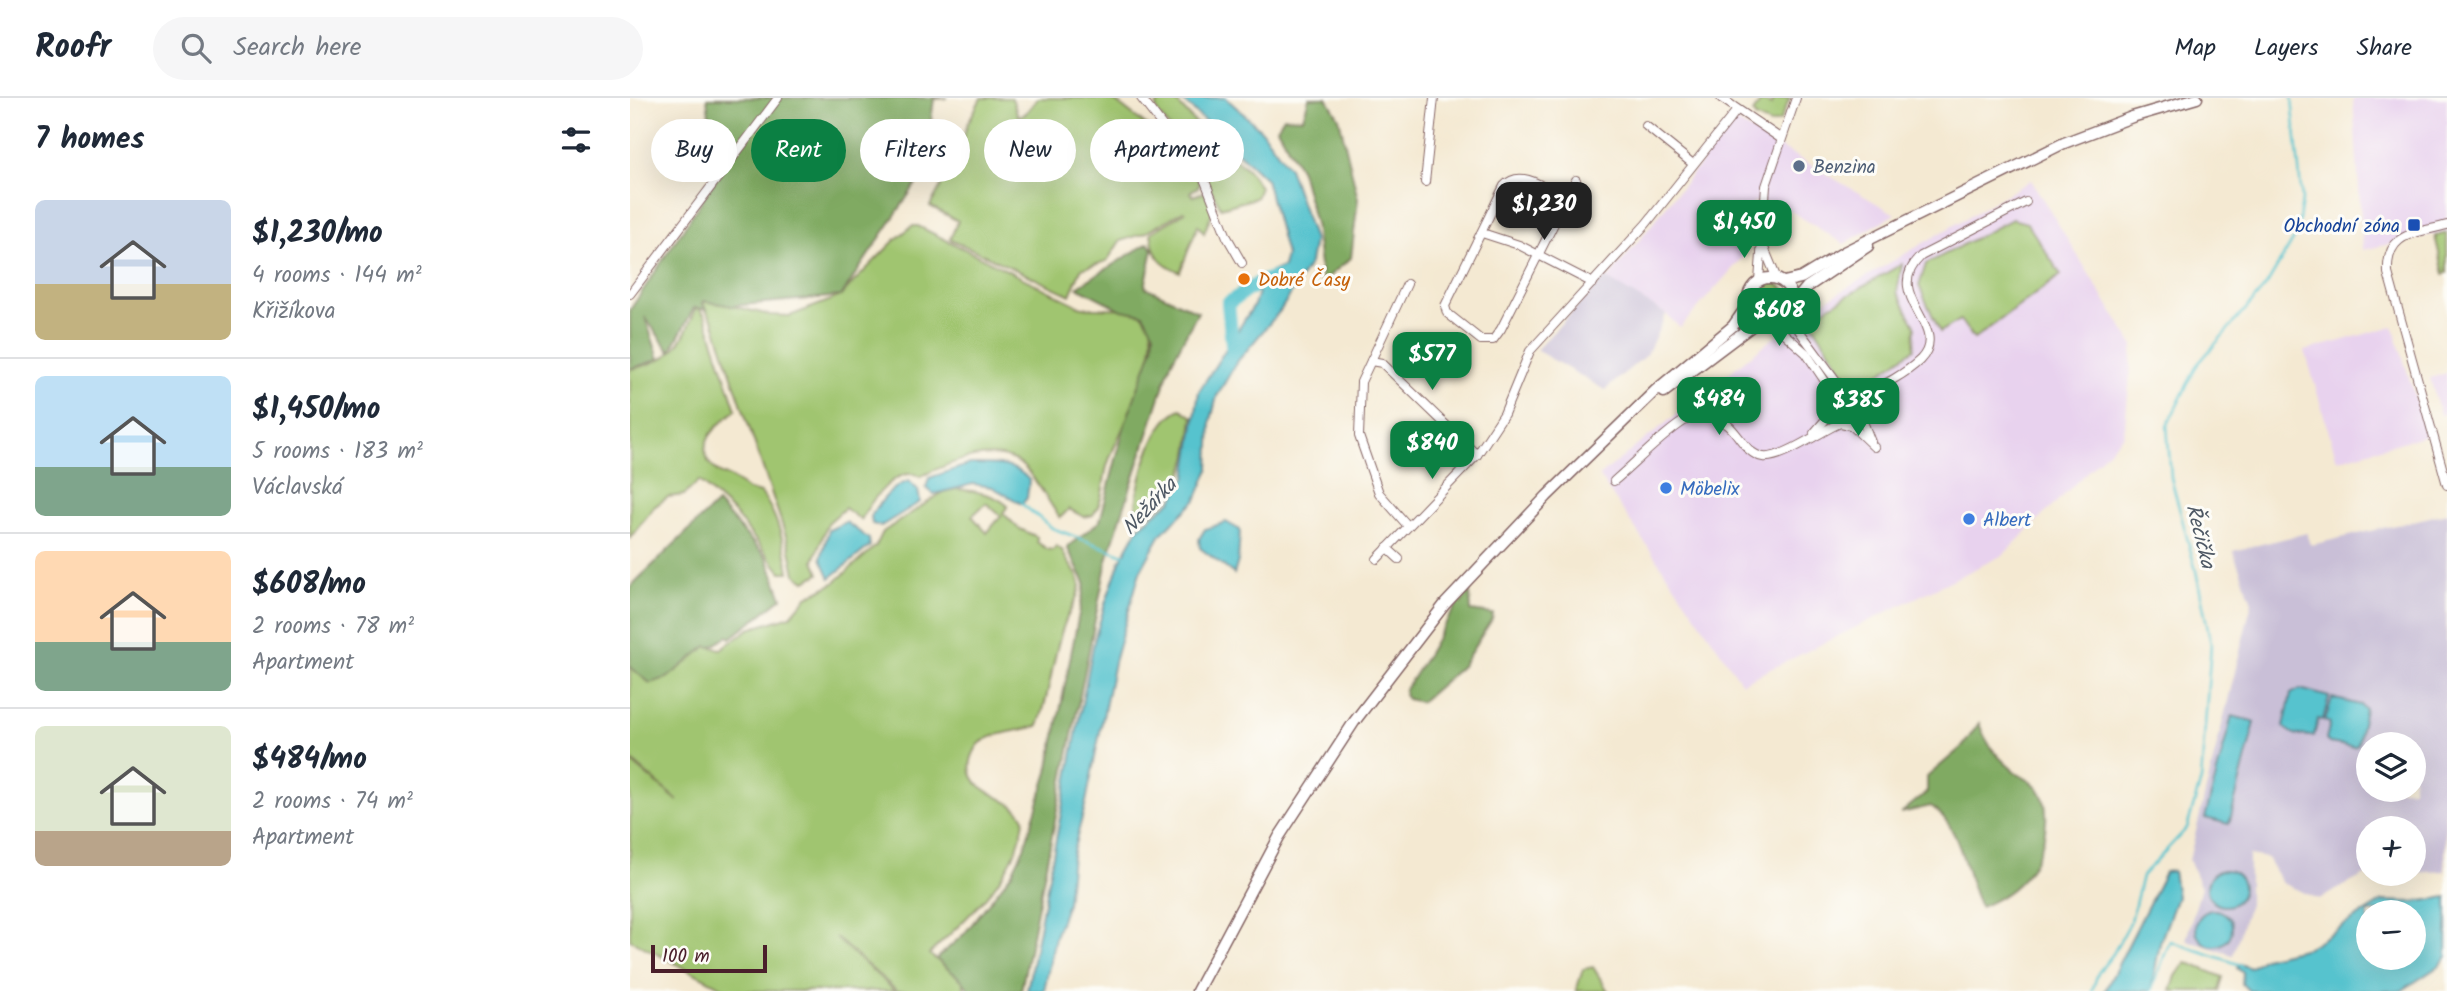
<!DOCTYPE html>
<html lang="en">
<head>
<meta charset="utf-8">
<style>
	body { margin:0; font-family:Kalam,sans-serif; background:#f6f6f7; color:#1f2937; height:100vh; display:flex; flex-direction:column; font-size:26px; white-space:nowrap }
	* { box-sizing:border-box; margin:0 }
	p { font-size:23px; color:#747a83 }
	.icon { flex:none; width:38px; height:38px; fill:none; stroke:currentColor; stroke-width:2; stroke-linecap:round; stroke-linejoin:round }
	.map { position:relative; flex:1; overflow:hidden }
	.panel { display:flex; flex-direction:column; background:#fff; width:630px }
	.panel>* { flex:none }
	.guide { position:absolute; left:21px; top:21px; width:665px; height:63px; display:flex; gap:14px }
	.controls { position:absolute; left:1726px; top:634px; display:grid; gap:14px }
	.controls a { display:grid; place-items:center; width:70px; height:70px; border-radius:50%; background:#fff; box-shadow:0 7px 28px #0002; font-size:35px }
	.scale { position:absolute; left:21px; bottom:18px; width:116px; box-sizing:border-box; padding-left:7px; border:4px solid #4a1f2b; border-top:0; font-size:19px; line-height:24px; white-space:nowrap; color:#4a1f2b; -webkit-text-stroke:5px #fdfcf7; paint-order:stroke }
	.price { position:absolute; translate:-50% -60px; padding:0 16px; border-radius:14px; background:#0b8043; color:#fff; font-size:23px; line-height:46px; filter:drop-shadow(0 2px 4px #0008) }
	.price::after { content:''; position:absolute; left:50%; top:42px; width:21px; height:16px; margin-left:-10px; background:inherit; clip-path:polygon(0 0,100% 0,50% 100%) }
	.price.current { background:#222; color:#fff }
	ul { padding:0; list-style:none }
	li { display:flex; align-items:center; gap:21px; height:175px; padding:0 35px }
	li+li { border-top:2px solid #e0e1e3 }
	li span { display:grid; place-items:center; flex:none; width:196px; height:140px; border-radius:10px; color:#555 }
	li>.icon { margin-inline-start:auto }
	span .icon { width:84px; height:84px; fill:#fffc; stroke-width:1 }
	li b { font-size:30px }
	h2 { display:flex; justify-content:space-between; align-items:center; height:84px; padding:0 35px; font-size:30px }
	.tag { padding:0 24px; border-radius:32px; background:#fff; box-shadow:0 7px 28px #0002; font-size:24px; line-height:63px }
	.tag.current { background:#0b8043; color:#fff }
	header { display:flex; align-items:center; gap:42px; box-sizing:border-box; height:98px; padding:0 35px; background:#fff; border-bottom:2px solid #e0e1e3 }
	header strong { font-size:33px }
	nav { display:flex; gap:38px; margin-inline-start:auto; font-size:24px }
	.search { width:490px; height:63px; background:#f6f6f7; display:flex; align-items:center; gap:18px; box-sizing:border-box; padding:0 24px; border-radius:38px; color:#747a83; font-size:26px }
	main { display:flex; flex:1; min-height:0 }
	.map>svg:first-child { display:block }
</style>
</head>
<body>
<header>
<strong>Roofr</strong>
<div class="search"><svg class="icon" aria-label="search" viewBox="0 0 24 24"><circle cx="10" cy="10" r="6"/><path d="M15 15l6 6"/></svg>Search here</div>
<nav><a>Map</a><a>Layers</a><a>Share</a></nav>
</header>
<main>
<section class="panel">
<h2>7 homes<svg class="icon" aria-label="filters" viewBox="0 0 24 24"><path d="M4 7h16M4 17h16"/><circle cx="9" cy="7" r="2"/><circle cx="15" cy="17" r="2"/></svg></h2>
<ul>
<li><span style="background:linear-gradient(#c9d6e8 60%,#c2b280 0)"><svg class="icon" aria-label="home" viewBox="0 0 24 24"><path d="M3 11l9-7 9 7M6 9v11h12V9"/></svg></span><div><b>$1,230/mo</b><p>4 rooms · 144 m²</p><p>Křižíkova</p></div></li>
<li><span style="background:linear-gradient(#bfe0f5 65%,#7fa58c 0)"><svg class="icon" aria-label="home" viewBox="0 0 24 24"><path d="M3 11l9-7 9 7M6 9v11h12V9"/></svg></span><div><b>$1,450/mo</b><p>5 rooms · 183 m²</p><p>Václavská</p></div></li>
<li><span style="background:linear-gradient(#ffd9b3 65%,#7fa58c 0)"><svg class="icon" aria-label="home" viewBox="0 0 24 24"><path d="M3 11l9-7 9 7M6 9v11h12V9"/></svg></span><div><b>$608/mo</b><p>2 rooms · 78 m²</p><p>Apartment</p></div></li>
<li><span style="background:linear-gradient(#dfe7d0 75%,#b9a48a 0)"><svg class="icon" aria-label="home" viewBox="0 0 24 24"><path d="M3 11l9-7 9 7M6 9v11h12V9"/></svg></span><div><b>$484/mo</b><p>2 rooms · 74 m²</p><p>Apartment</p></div></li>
</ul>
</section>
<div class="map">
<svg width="1817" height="893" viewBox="0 0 1817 893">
	<rect width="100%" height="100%" fill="#fdfcf7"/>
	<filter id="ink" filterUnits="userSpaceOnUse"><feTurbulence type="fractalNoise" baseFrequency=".0143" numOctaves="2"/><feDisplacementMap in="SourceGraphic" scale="14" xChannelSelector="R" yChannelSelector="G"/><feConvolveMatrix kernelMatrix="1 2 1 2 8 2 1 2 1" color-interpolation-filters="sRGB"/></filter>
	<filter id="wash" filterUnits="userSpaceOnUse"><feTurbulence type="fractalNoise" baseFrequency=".00686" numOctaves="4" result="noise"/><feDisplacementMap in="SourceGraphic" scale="28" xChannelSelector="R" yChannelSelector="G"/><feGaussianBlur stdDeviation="1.57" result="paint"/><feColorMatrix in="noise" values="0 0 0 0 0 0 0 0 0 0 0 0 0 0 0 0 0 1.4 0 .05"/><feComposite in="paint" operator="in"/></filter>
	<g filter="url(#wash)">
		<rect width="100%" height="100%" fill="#f4e9d2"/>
		<!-- built -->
		<g fill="#e8d2ee">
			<polygon points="1723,0 1817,0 1817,133 1733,152"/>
			<polygon points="1105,23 1265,116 1214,146 1148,105 1123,104 1113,159 1050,230 1036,216 977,182"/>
			<polygon points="1401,82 1503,247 1494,337 1373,457 1112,585 969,378 1176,214"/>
			<polygon points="1763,228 1797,337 1707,362 1675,253"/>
			<polygon points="1817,275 1817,315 1810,317 1800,280"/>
		</g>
		<!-- industrial -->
		<g fill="#c9bfd7" fill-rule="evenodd">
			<polygon points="975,180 1036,216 1017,256 975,292 906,252"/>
			<path d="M1817 415 1815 773 1783 775V730H1738V775H1771L1735 777 1689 801 1652 785 1637 760 1619 757V806L1603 857 1556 842 1571 790 1559 762 1622 504 1603 453 1677 435 1681 447ZM1738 646H1783V691H1738Z"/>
		</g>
		<!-- green -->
		<g fill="#a0c570" stroke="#75724e" stroke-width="2" fill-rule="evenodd">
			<path d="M351 0H382L388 18 395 16 408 0H481L522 32 535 37 570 83 569 88 560 94 563 98 575 94 583 112 574 135 568 127 550 174C529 165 524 158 521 135L555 114 553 113 515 135 490 143 477 163 451 171 440 197 320 141 328 123 300 108 326 60 338 25Z"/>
			<polygon points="532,0 543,0 580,41 617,71 630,89 626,100 591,110 564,60 528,15 526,9"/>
			<polygon points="1140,0 1160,0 1150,23 1140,26 1125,19 1123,15 1131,3 1142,7 1144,1"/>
			<polygon points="1382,121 1397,125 1431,177 1344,241 1330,222 1310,234 1289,188 1296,166"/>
			<path d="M282 128H288L449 208C468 214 502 204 516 220 540 246 488 335 478 365 472 383 475 401 463 417L454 419 439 411 430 420C418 403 409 385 395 370 368 343 318 365 290 379 269 365 240 403 231 422L215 410 198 425 184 462 189 476 175 483 165 476 159 447 83 222 71 205 81 203 140 217 160 218 209 199 265 142Z"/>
			<polygon points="1817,135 1817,175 1814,176 1805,138"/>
			<polygon points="1272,166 1267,194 1285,227 1284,251 1233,287 1219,283 1179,220"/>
			<circle cx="1140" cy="201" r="17"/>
			<path d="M67 208 75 217 106 312C87 327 58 351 88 374 92 377 99 377 103 381 118 392 112 391 131 395 148 417 155 447 159 474H151L103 414 69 383 54 397 38 399 24 409 0 440V271C46 262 51 246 67 208Z"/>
			<circle cx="1219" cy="311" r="11"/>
			<path d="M551 311 563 319C558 362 556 391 518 417L511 416 506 410C507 383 524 321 551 311Z"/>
			<path d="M326 391C346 393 365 396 378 408L373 415 388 430 407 439V444L417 451 423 452 426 448 433 453C436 466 449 474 450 486 450 499 438 514 434 527 422 559 421 593 408 628 392 633 370 633 355 642 348 645 345 652 342 659 330 697 385 696 394 721 389 776 337 820 299 856L332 882 335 893H267L205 839 265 893H99L0 842V663L48 703 0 661V569L20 585 77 548 91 551 119 531 161 518 177 499 204 485 246 448 253 434 313 394ZM356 405 371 418 357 435 342 418Z"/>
			<polygon points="1556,864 1593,879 1589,893 1541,893 1546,878"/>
			<polygon points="963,869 978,893 946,893 953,871"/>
		</g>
		<!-- forest -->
		<g fill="#80aa62" stroke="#656446" stroke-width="2">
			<polygon points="77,0 317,0 304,1 294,74 211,198 102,208 74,203 72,205 77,211 64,210 40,254 15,219 29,261 0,271 0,212 86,81"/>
			<polygon points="679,0 697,0 709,20 728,101 721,160 692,184 685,126 671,73 647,30 654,19 673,20"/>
			<polygon points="518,145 523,151 515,189 568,214 541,265 477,462 391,893 340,893 332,882 306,861 334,836 382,775 394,750 418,674 455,485 437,449 470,423 495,326 523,249 524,235 513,216 492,212 447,189"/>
			<polygon points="87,405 137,460 152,500 101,540 98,538 82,549 77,548 37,580 20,585 0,569 0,489"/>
			<path d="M840 495 841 513 863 516 862 521 832 568 791 604 777 601 774 597 775 591C798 560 811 528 834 497Z"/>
			<path d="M1349 625C1356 647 1369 661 1388 676 1394 680 1402 683 1406 688 1415 698 1417 712 1416 724 1413 766 1388 794 1350 809 1335 779 1332 728 1301 708L1271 715 1297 694V679L1333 648Z"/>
		</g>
		<!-- water -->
		<g fill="#56c3ce" stroke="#50717c" stroke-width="2" fill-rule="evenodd">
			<polygon points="550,0 596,0 631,32 659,70 684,142 680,165 650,213 606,265 587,298 581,322 579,371 566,402 531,436 510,474 484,564 456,704 442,758 437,805 425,839 414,893 397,893 464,543 475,506 490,463 509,429 542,402 556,380 569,293 624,207 633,178 653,169 656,157 636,81"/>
			<path d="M340 366C360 366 385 364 399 382L397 400 392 406 362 389 343 386 304 396 296 390 299 380Z"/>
			<path d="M279 383 288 392 290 404 251 428 242 426 241 418C251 403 262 388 279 383Z"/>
			<polygon points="216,424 239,441 240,448 200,480 191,460 199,432"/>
			<polygon points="596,424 610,432 608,463 604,476 570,450 569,441 575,431"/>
			<path d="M1670 591 1699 599 1693 622 1688 621 1684 638C1676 637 1662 639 1654 629L1661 596Z"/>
			<polygon points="1702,600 1730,607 1735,611 1728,646 1724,649 1699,645 1696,641 1700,625 1695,623"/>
			<polygon points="1602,618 1625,624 1599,726 1575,720"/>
			<circle cx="1595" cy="790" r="18"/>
			<polygon points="1543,773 1547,799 1530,845 1521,893 1475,893 1535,774"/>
			<path d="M1817 799V858L1809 868 1771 893H1619L1612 886 1613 875 1607 870 1610 866 1620 870 1634 860 1677 850 1753 803 1785 804ZM1738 814H1783V859H1738Z"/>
			<circle cx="1584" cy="830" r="18"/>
		</g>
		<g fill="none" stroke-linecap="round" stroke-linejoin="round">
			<!-- stream -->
			<g stroke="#56c3ce" stroke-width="2.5">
				<polyline points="392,406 422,430 494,457"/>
				<polyline points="1462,893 1468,875 1483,856 1501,823 1512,778 1557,730 1571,682 1581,546 1566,473 1541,380 1537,328 1567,267 1636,188 1667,135 1672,102 1662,0"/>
				<polyline points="1521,893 1540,843 1611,867"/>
			</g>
			<!-- river -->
			<polyline stroke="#56c3ce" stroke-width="14" points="603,256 598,205 630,184 650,178"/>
		</g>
	</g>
	<g filter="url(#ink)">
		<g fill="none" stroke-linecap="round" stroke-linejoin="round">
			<!-- minor casing -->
			<g stroke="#866665" stroke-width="10">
				<g id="minor">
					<polyline points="511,0 575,83 597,139 612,165"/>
					<polyline points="1091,0 1150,40"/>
					<polyline points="1016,28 1063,66"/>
					<polyline points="795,84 804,0"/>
					<path d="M936 102C917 92 892 69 874 88L815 208 817 215 851 242H863L871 231 946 82"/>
					<path d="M1817 127C1784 136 1756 134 1758 175L1817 387"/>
					<polyline points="852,135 889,147 963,185"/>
					<polyline points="1132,145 1147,181"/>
					<polyline points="1129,183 1136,88 1166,0"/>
					<polyline points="777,186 731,284 729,338 749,395 778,428"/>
					<polyline points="0,196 148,0"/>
					<polyline points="1157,216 1216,296 1225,296 1232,302 1234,317 1221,327 1210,325 1203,313 1207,301 1216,296"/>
					<polyline points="1141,224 1176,255 1207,301"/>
					<polyline points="741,263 752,265 847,357"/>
					<path d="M1229 299C1249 289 1273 278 1290 262 1323 228 1249 198 1291 158L1396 104"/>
					<polyline points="1235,312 1256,288"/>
					<polyline points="1232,321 1241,344"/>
					<polyline points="1221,327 1244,349"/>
					<polyline points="1184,335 1203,313"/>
					<path d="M984 383C1001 369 1040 329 1058 321 1071 314 1087 319 1098 327 1110 337 1116 356 1133 359 1151 362 1191 333 1210 325"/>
					<polyline points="757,450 769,461"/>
					<polyline points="747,461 847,357 874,316 900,253 1016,126 1107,12"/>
				</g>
			</g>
			<!-- major casing -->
			<g stroke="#866665" stroke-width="13">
				<g id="major">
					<circle cx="1140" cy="202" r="22"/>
					<polyline points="1154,184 1171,180 1214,154 1434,45 1502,19 1567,0"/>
					<polyline points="1163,206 1177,189 1238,148"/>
					<polyline points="1034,294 1131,221"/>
					<polyline points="567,893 649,739 724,624 815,506 917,398 1026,292 1103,228 1119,205"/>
				</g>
			</g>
			<!-- minor -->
			<use href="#minor" stroke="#fff" stroke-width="8"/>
			<!-- major -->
			<use href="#major" stroke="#fff" stroke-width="10"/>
		</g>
	</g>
	<!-- markers -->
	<circle fill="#5c6f8a" stroke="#fdfcf7" stroke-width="2.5" cx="1169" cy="68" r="7"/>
	<rect fill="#1a4fb4" stroke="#fdfcf7" stroke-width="2.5" x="1777" y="120" width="14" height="14" rx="3.5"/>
	<circle fill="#e8710a" stroke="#fdfcf7" stroke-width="2.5" cx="614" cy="181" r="7"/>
	<g fill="#3f7fe0" stroke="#fdfcf7" stroke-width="2.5">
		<circle cx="1036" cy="390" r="7"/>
		<circle cx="1339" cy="421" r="7"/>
	</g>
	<g text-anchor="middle" stroke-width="6" stroke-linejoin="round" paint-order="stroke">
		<!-- service labels -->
		<g font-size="19" fill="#4e5e75" stroke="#fdfcf7" text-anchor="start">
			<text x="1183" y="75">Benzina</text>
		</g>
		<!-- transit labels -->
		<g font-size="19" fill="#164399" stroke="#fdfcf7" text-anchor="end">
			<text x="1770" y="134">Obchodní zóna</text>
		</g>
		<!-- food labels -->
		<g font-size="19" fill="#c56008" stroke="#fdfcf7" text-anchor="start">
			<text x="628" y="188">Dobré Časy</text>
		</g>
		<!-- shop labels -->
		<g font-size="19" fill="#366cbe" stroke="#fdfcf7" text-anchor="start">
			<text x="1050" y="397">Möbelix</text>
			<text x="1353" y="428">Albert</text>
		</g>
		<!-- water labels -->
		<g font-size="21" font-style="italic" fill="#4e5864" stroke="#fdfcf7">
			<text transform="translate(519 408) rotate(-47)" y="7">Nežárka</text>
			<text transform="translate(1571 438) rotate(76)" y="7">Řečička</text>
		</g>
	</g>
</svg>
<div class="controls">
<a><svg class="icon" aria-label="layers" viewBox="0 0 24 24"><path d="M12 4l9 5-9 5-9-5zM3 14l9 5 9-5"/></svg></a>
<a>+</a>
<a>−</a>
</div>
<div class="scale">100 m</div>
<b class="price current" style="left:914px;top:144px">$1,230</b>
<b class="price" style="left:1114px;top:162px">$1,450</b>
<b class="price" style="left:1149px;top:250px">$608</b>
<b class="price" style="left:802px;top:294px">$577</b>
<b class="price" style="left:1089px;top:339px">$484</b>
<b class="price" style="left:1228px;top:340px">$385</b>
<b class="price" style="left:802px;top:383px">$840</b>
<div class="guide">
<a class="tag">Buy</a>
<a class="tag current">Rent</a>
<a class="tag">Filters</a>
<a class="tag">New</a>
<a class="tag">Apartment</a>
</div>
</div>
</main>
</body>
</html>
